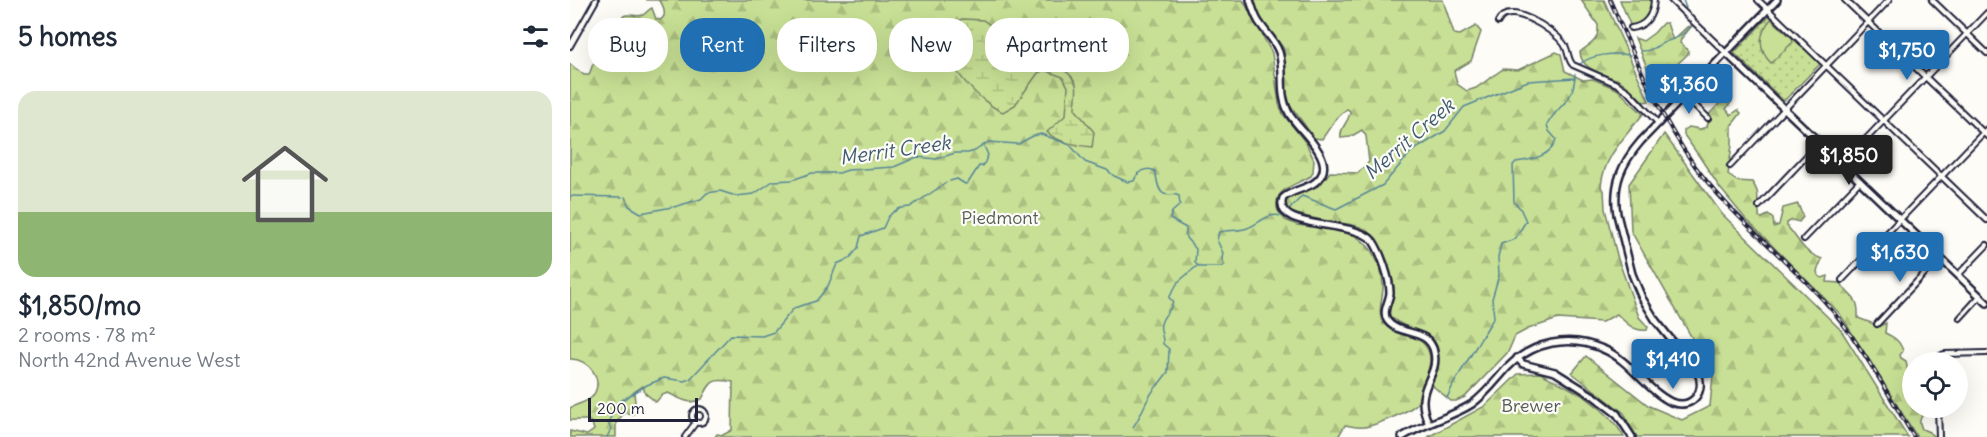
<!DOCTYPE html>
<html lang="en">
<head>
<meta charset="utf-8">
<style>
	body { margin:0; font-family:Delius,sans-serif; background:#f2f2f3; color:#1f2937; height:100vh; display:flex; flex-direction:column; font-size:22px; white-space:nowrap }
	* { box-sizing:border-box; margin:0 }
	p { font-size:20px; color:#747a83 }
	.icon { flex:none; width:33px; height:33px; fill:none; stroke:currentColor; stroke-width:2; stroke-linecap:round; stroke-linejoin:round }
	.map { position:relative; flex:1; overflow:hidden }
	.panel { display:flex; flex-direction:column; background:#fff; width:570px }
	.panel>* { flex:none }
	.guide { position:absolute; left:18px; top:18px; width:570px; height:54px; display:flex; gap:12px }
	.tools { position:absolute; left:1332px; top:352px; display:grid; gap:12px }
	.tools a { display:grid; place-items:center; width:66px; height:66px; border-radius:50%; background:#fff; box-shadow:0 6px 24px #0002; font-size:30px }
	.scale { position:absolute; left:18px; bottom:15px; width:110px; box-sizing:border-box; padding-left:6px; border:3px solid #22223b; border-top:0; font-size:16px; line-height:21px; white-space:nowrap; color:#22223b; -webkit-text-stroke:4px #fdfcf7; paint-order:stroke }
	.price { position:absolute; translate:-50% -51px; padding:0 14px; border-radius:6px; background:#1f6fb2; color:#fff; font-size:20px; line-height:39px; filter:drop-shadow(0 2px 3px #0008) }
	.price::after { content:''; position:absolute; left:50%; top:36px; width:18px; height:14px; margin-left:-9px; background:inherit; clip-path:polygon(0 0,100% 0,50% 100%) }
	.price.selected { background:#222; color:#fff }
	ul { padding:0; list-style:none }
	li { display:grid; align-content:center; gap:12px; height:318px; padding:0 18px }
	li+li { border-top:2px solid #e0e1e3 }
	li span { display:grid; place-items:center; height:186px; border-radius:18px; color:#555 }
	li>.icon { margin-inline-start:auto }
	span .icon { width:108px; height:108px; fill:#fffc; stroke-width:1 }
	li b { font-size:26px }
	h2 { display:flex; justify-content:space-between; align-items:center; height:72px; padding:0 18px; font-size:26px }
	.chip { padding:0 21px; border-radius:24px; background:#fff; box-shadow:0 6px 24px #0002; font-size:21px; line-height:54px }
	.chip.selected { background:#1f6fb2; color:#fff }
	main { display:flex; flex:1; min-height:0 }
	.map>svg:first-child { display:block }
</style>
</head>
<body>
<main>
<section class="panel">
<h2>5 homes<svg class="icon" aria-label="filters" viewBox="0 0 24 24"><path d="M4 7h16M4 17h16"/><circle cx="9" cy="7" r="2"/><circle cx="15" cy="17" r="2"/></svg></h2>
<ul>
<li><span style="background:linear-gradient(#dfe7d0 65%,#8fb573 0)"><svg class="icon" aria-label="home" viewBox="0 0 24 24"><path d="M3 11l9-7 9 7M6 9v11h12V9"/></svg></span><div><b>$1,850/mo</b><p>2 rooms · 78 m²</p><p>North 42nd Avenue West</p></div></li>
</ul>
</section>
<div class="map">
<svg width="1417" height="437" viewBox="0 0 1417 437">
	<defs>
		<pattern id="forest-firs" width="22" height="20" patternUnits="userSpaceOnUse" patternTransform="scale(1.5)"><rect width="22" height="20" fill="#c8e095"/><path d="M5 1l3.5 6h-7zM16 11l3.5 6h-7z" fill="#acc081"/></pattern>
		<pattern id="wetland-marsh" width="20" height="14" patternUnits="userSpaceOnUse" patternTransform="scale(1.5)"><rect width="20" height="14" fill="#c8e095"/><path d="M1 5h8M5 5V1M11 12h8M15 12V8" fill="none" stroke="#acc081"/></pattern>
		<pattern id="park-dots" width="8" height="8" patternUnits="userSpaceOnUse" patternTransform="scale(1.5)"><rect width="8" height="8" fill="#c8e095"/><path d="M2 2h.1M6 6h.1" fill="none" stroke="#acc081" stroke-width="1.8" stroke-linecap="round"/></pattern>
	</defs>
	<rect width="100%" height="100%" fill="#fdfcf7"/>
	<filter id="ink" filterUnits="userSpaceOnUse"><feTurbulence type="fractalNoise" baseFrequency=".0167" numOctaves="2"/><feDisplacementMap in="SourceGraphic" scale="12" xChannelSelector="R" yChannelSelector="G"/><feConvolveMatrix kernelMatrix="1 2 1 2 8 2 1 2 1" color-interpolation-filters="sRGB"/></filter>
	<g filter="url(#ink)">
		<!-- forest -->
		<g fill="url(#forest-firs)" stroke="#758168" stroke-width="1.5">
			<path d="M76 0H673L702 53 709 104 713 114 736 143 744 160 743 172 741 176C726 185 701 189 708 211L715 220 727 225 761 229 784 235C801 244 812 265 813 285 814 295 808 307 811 317 818 339 849 330 858 350 862 359 859 368 856 377 853 385 851 395 847 403 842 411 801 427 793 427 787 428 780 426 775 425L768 437H145L147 434 153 435 162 430 163 382C142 378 141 381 132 399 120 406 109 398 98 393L92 395 86 402 75 393 73 386 64 392 66 412 63 414 54 413 46 423V437H0V431L17 435 24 430 22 423 18 420H0V408C6 404 18 402 22 397 36 380 18 358 0 359V64L14 75H19L23 64 32 62 38 52 51 49 83 61 85 56 54 33 49 23C55 8 63 19 73 15 76 13 78 10 82 8L86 19 90 20C97 16 94 10 92 4L88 0Z"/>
			<path d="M683 0H873L884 34 890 35 906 26 911 32 901 61 884 71 887 84 897 91 906 88 933 69 948 70 986 52 991 54 995 71 1013 80 1023 79 1047 89 1073 114C1056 136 1033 157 1031 187L1034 190 1035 209 1048 259 1069 317 1078 327 1077 330C1064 332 1055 322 1047 314L1032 322 988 319 958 329 945 336 938 352 895 397 886 401H881L864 387 861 382C863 374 867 366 868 359 873 328 832 332 819 315 819 306 824 297 824 288 822 274 810 242 799 232 781 216 719 229 716 202L718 198 750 185 760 172 788 173 799 162 796 136 792 130 780 137 771 138C769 127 780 122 780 111L777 109 765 120 752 139 744 138 718 102 715 87 714 49 690 17Z"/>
			<path d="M1011 0H1034L1079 101 1074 102C1067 95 1060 88 1052 82 1038 74 1011 72 1010 52 1020 43 1029 43 1028 25Z"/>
			<path d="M1050 0H1082C1081 15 1076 21 1061 27Z"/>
			<polygon points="1093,23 1097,23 1102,38 1104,39 1117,27 1122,26 1111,39 1110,43 1118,50 1118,54 1102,69 1104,93 1101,99 1094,102 1084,85 1065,38 1073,41 1084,33"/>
			<path d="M1156 97 1162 101 1156 109 1161 115 1168 110 1171 113 1162 125V145L1158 175 1167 181 1182 182C1190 194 1187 195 1188 206 1188 210 1190 213 1189 217L1192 218 1198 215 1203 219 1204 227 1209 225 1213 208 1228 204 1233 217 1229 222 1222 220 1217 223V226C1232 243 1231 251 1252 259L1247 271 1248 275 1252 278 1258 276 1257 282 1271 283C1280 300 1289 294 1288 318L1309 326 1316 323 1315 333C1324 337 1330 341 1333 351L1330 355 1331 358 1336 361 1340 385 1337 387C1338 395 1342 400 1342 408L1353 410 1354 412C1350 420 1348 420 1352 429L1359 432 1364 437H1347L1270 314 1174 217 1150 188 1129 156 1114 135V130L1119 127 1130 129 1137 127 1140 113Z"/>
			<polygon points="1094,134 1152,214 1271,330 1338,437 1065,437 1054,413 1002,373 1016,356 1079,406 1112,420 1140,406 1143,375 1061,231 1059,184"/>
			<path d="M970 373C1002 389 1036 404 1054 437H858L915 406 948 374Z"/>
		</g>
		<!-- wetland -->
		<path fill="url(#wetland-marsh)" stroke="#758168" stroke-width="1.5" d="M392 19 413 20 424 28 448 51 470 50C477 66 499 66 506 84 508 91 505 101 505 109L524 132 522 147C509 146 486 142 477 132L496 115 498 87 493 77 474 70 468 73 445 105 433 112C424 109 418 103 410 97 386 75 378 61 372 29Z"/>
		<!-- park -->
		<polygon fill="url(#park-dots)" stroke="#758168" stroke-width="1.5" points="1200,15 1250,64 1214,101 1164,53"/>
		<!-- pitch -->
		<path fill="#c8e095" stroke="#758168" stroke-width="1.5" d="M1201 19 1222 38 1223 42 1201 63C1187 49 1189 33 1201 19Z"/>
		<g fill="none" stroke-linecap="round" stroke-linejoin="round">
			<!-- stream -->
			<g stroke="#568599" stroke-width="1.5">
				<polyline points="1113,0 1116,8"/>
				<path d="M1071 51C1080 51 1082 49 1089 45 1103 37 1109 41 1119 27"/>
				<path d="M1009 65C1020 54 1045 53 1060 55"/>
				<polyline points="380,181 387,179 395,184 398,183 409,166 413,166 418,155 414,146"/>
				<polyline points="0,196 52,197"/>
				<polyline points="55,197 59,206 71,213 102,207"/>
				<path d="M104 207 131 199 137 193 150 191 166 196 184 194 203 181 222 180 242 173H269L278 170 324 167 347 157 366 159 385 153H398L405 151 418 142 448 144 463 136 471 134 500 145 515 162 537 170 544 176 558 182 564 181C567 172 576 166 585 171 587 177 587 191 594 194 600 196 603 193 609 196L610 205 602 212 600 219 616 228V238L626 249 625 263 630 267H651L654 265 652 259 653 253 647 240 649 232C657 230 666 231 674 229 687 226 697 212 711 216L715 214"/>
				<polyline points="719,210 732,196 766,209 813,185 841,152 875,131 894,107 958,81 1005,78"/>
				<path d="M588 385 598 372 599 349 593 344C594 336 589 331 591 324 593 314 602 311 603 301L599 298 608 282 627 266"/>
				<path d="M877 398 884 383 924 317 922 299 929 275 928 257 931 244 945 239 956 221 950 208 944 202 943 165 946 162C961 160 983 156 986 139L979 131 977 125C990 102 1004 103 1005 74"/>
				<path d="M563 427C573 414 575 398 588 385"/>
				<polyline points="37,437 41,429 38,423 47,403 77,385 94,378 114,381 120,379 161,335 192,336 204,332 224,308 246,301 251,295 258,286 267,264 280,258 288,248 291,236 313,228 318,217 323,212 331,208 340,207 376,183"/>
			</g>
			<!-- street casing -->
			<g stroke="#22223b" stroke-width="8">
				<g id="street">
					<polyline points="1101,0 1156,53"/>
					<polyline points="1188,0 1417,220"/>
					<polyline points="1275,0 1417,136"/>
					<polyline points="1362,0 1417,53"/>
					<path d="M928 22C938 0 983 29 994 44 999 51 997 59 1003 65L1047 84 1059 92 1088 123"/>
					<path d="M1061 28C1077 26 1083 15 1084 0"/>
					<polyline points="0,46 26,0"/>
					<polyline points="1115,96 1138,118"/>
					<polyline points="1272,164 1417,13"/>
					<polyline points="1160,166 1319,0"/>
					<polyline points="1189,206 1249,143"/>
					<polyline points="1234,239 1290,181"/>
					<polyline points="1388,275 1417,245"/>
					<polyline points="1272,280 1417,129"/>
					<polyline points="1390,318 1410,296"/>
					<polyline points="1307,324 1370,257"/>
					<polyline points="1367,363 1368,357 1374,354 1417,353"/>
					<polyline points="1368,408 1369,437"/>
					<circle cx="129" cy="416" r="7"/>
					<polyline points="115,437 126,422"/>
				</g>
			</g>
			<!-- secondary casing -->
			<g stroke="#22223b" stroke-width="10">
				<g id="secondary">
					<path d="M680 0C683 9 685 18 691 25 698 35 705 41 709 52 716 75 707 93 720 115 730 131 761 155 752 174 745 189 724 188 713 198 701 231 786 219 803 241 811 253 820 279 820 293 819 302 812 311 817 320 828 337 859 327 864 352 870 378 842 387 858 422"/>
					<polyline points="1156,53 1417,303"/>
					<polyline points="947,358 953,364 985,372 1025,397 1047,414 1062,437"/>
					<path d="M832 437C855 423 882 417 902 404 916 394 926 380 937 368 962 342 999 334 1033 349 1060 360 1076 390 1101 402 1122 410 1136 392 1128 373L1086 321 1072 298 1062 274 1047 214C1042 184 1052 163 1071 141L1207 0"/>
				</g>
			</g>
			<!-- street -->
			<use href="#street" stroke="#fdfcf7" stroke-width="4"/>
			<!-- secondary -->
			<use href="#secondary" stroke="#fdfcf7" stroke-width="5"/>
			<!-- rail casing -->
			<g stroke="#22223b" stroke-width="4">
				<path id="rail" d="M1040 0C1065 57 1088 115 1125 166 1162 217 1212 254 1254 301 1290 341 1316 391 1344 437"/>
			</g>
			<!-- rail -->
			<use href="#rail" stroke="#fdfcf7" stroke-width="1.5" stroke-dasharray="4.5" stroke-linecap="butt"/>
		</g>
	</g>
	<g text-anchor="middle" stroke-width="4.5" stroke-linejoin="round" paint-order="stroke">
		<!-- park labels -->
		<g font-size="18" fill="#545b56" stroke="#fdfcf7">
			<text x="430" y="224">Piedmont</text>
			<text x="961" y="412">Brewer</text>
		</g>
		<!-- water labels -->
		<g font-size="20" font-style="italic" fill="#405c72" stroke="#fdfcf7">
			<text transform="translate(839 139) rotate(-41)" y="7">Merrit Creek</text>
			<text transform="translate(325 150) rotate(-8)" y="7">Merrit Creek</text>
		</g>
	</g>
</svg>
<div class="tools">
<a><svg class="icon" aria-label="locate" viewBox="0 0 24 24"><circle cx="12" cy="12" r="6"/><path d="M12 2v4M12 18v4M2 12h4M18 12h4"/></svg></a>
</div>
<div class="scale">200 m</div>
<b class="price" style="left:1337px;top:81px">$1,750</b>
<b class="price" style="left:1119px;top:115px">$1,360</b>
<b class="price selected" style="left:1279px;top:186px">$1,850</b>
<b class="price" style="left:1330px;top:283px">$1,630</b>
<b class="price" style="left:1103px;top:390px">$1,410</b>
<div class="guide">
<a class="chip">Buy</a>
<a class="chip selected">Rent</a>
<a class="chip">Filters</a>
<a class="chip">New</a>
<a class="chip">Apartment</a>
</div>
</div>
</main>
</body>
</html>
